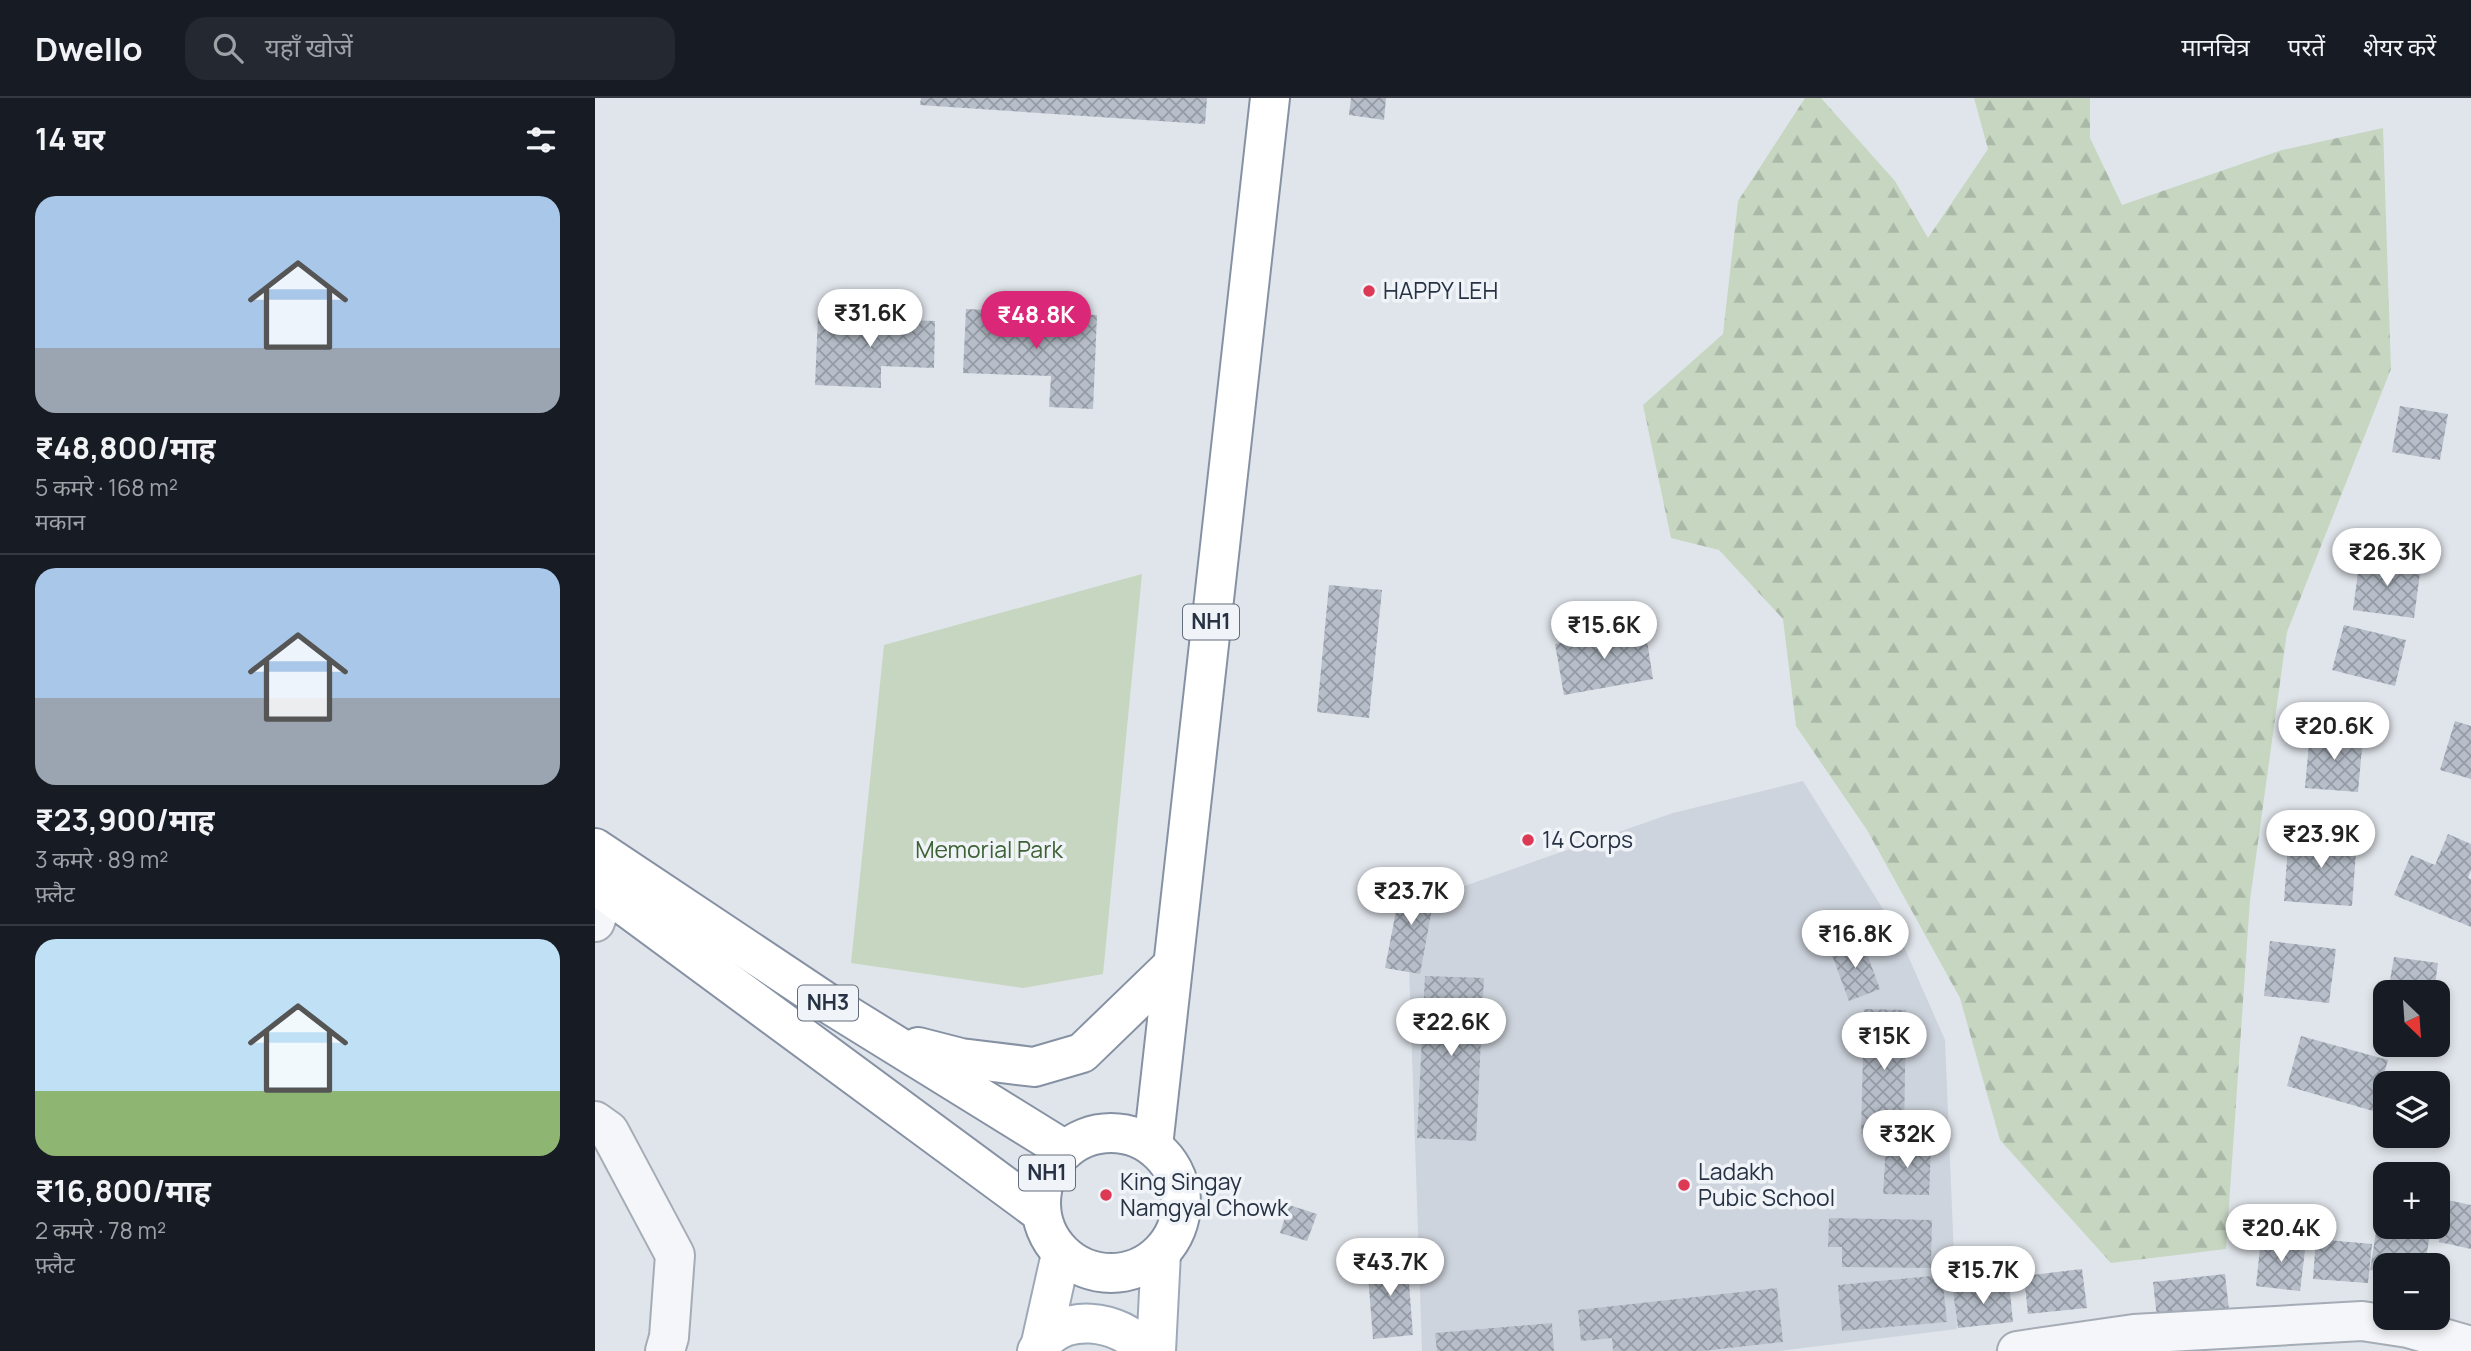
<!DOCTYPE html>
<html lang="hi">
<head>
<meta charset="utf-8">
<style>
	body { margin:0; font-family:Manrope,"Noto Sans Devanagari",sans-serif; background:#242831; color:#f1f3f6; height:100vh; display:flex; flex-direction:column; font-size:26px; white-space:nowrap }
	* { box-sizing:border-box; margin:0 }
	p { font-size:23px; color:#9ea1a6 }
	.icon { flex:none; width:38px; height:38px; fill:none; stroke:currentColor; stroke-width:2; stroke-linecap:round; stroke-linejoin:round }
	.map { position:relative; flex:1; overflow:hidden }
	.details { display:flex; flex-direction:column; background:#171b24; width:595px }
	.details>* { flex:none }
	.needle { width:46px; rotate:155deg }
	.tools { position:absolute; left:1778px; top:882px; display:grid; gap:14px }
	.tools a { display:grid; place-items:center; width:77px; height:77px; border-radius:14px; background:#171b24; box-shadow:0 4px 10px #0003; font-size:35px }
	.price { position:absolute; translate:-50% -60px; padding:0 16px; border-radius:24px; background:#fff; color:#222; font-size:23px; line-height:46px; filter:drop-shadow(0 2px 4px #0008) }
	.price::after { content:''; position:absolute; left:50%; top:42px; width:21px; height:16px; margin-left:-10px; background:inherit; clip-path:polygon(0 0,100% 0,50% 100%) }
	.price.selected { background:#db2777; color:#fff }
	ul { padding:0; list-style:none }
	li { display:grid; align-content:center; gap:14px; height:371px; padding:0 35px }
	li+li { border-top:2px solid #363941 }
	li span { display:grid; place-items:center; height:217px; border-radius:21px; color:#555 }
	li>.icon { margin-inline-start:auto }
	span .icon { width:126px; height:126px; fill:#fffc; stroke-width:1 }
	li b { font-size:30px }
	h2 { display:flex; justify-content:space-between; align-items:center; height:84px; padding:0 35px; font-size:30px }
	header { display:flex; align-items:center; gap:42px; box-sizing:border-box; height:98px; padding:0 35px; background:#171b24; border-bottom:2px solid #363941 }
	header strong { font-size:33px }
	nav { display:flex; gap:38px; margin-inline-start:auto; font-size:24px }
	.search { width:490px; height:63px; background:#242831; display:flex; align-items:center; gap:18px; box-sizing:border-box; padding:0 24px; border-radius:21px; color:#9ea1a6; font-size:26px }
	main { display:flex; flex:1; min-height:0 }
	.map>svg:first-child { display:block }
</style>
</head>
<body>
<header>
<strong>Dwello</strong>
<div class="search"><svg class="icon" aria-label="search" viewBox="0 0 24 24"><circle cx="10" cy="10" r="6"/><path d="M15 15l6 6"/></svg>यहाँ खोजें</div>
<nav><a>मानचित्र</a><a>परतें</a><a>शेयर करें</a></nav>
</header>
<main>
<section class="details">
<h2>14 घर<svg class="icon" aria-label="filters" viewBox="0 0 24 24"><path d="M4 7h16M4 17h16"/><circle cx="9" cy="7" r="2"/><circle cx="15" cy="17" r="2"/></svg></h2>
<ul>
<li><span style="background:linear-gradient(#a9c7e8 70%,#9aa5b1 0)"><svg class="icon" aria-label="home" viewBox="0 0 24 24"><path d="M3 11l9-7 9 7M6 9v11h12V9"/></svg></span><div><b>₹48,800/माह</b><p>5 कमरे · 168 m²</p><p>मकान</p></div></li>
<li><span style="background:linear-gradient(#a9c7e8 60%,#9aa5b1 0)"><svg class="icon" aria-label="home" viewBox="0 0 24 24"><path d="M3 11l9-7 9 7M6 9v11h12V9"/></svg></span><div><b>₹23,900/माह</b><p>3 कमरे · 89 m²</p><p>फ़्लैट</p></div></li>
<li><span style="background:linear-gradient(#bfe0f5 70%,#8fb573 0)"><svg class="icon" aria-label="home" viewBox="0 0 24 24"><path d="M3 11l9-7 9 7M6 9v11h12V9"/></svg></span><div><b>₹16,800/माह</b><p>2 कमरे · 78 m²</p><p>फ़्लैट</p></div></li>
</ul>
</section>
<div class="map">
<svg width="1876" height="1253" viewBox="0 0 1876 1253">
	<defs>
		<pattern id="forest-firs" width="22" height="20" patternUnits="userSpaceOnUse" patternTransform="scale(1.75)"><rect width="22" height="20" fill="#c6d6c1"/><path d="M5 1l3.5 6h-7zM16 11l3.5 6h-7z" fill="#aab8a7"/></pattern>
		<pattern id="building-cross-hatch" width="8" height="8" patternUnits="userSpaceOnUse" patternTransform="scale(1.75)"><rect width="8" height="8" fill="#b7bec9"/><path d="M0 0l8 8M0 8l8-8" fill="none" stroke="#959ba5"/></pattern>
	</defs>
	<rect width="100%" height="100%" fill="#e0e5eb"/>
	<!-- built -->
	<polygon fill="#ced4dd" points="1208,683 1303,835 1350,942 1362,1231 1184,1253 827,1253 812,808 1078,715"/>
	<!-- forest -->
	<polygon fill="url(#forest-firs)" points="1210,0 1226,0 1300,83 1333,140 1393,51 1379,0 1495,0 1495,40 1527,107 1687,52 1788,30 1796,271 1692,534 1655,802 1631,1151 1516,1165 1405,1042 1365,900 1272,732 1201,628 1188,521 1124,452 1076,440 1048,307 1128,236 1143,103"/>
	<!-- green -->
	<polygon fill="#c6d6c1" points="547,476 508,876 428,890 256,865 289,547"/>
	<!-- building -->
	<g fill="url(#building-cross-hatch)">
		<polygon points="326,0 612,0 610,26 325,7"/>
		<polygon points="756,0 791,0 789,22 754,17"/>
		<polygon points="371,211 502,217 498,311 454,309 456,278 368,275"/>
		<polygon points="223,219 340,223 339,270 286,268 286,290 220,287"/>
		<polygon points="1805,308 1853,316 1845,362 1797,354"/>
		<polygon points="1765,460 1826,467 1819,520 1758,512"/>
		<polygon points="734,487 787,492 774,620 722,614"/>
		<polygon points="1749,527 1811,542 1800,588 1737,572"/>
		<polygon points="1050,530 1058,581 969,597 960,546"/>
		<polygon points="1860,623 1876,628 1876,681 1845,672"/>
		<polygon points="1715,634 1768,639 1763,694 1710,690"/>
		<polygon points="1694,735 1762,740 1757,808 1689,803"/>
		<polygon points="1853,736 1876,746 1876,772 1873,780 1876,781 1876,829 1799,797 1816,757 1840,767"/>
		<polygon points="807,782 841,789 825,876 790,870"/>
		<polygon points="1266,840 1285,891 1254,903 1235,852"/>
		<polygon points="1675,843 1741,851 1734,905 1669,898"/>
		<polygon points="1799,859 1843,865 1839,894 1793,894"/>
		<polygon points="830,878 889,880 881,1043 822,1040"/>
		<polygon points="1269,911 1311,912 1309,1037 1266,1036"/>
		<polygon points="1706,938 1793,962 1778,1013 1692,988"/>
		<polygon points="1291,1047 1336,1049 1334,1097 1288,1096"/>
		<polygon points="1786,1102 1790,1102 1790,1129 1836,1129 1830,1167 1790,1167 1790,1174 1775,1172"/>
		<polygon points="1852,1102 1876,1107 1876,1151 1844,1144"/>
		<polygon points="694,1107 722,1116 712,1143 685,1135"/>
		<polygon points="1234,1120 1337,1122 1336,1170 1247,1169 1247,1149 1233,1149"/>
		<polygon points="1666,1140 1711,1144 1705,1193 1661,1188"/>
		<polygon points="1721,1141 1777,1146 1773,1185 1718,1181"/>
		<polygon points="812,1160 818,1237 778,1241 772,1164"/>
		<polygon points="1487,1171 1492,1210 1433,1216 1429,1178"/>
		<polygon points="1630,1176 1634,1212 1562,1220 1558,1184"/>
		<polygon points="1347,1177 1352,1224 1247,1233 1243,1187"/>
		<polygon points="1414,1185 1418,1224 1363,1230 1358,1192"/>
		<polygon points="1182,1190 1188,1244 1107,1253 1018,1253 1017,1240 986,1243 983,1212"/>
		<polygon points="957,1225 959,1253 842,1253 840,1235"/>
	</g>
	<g fill="none" stroke-linecap="round" stroke-linejoin="round">
		<!-- minor casing -->
		<g stroke="#a5acb6" stroke-width="42">
			<g id="minor">
				<polyline points="0,824 11,793"/>
				<polyline points="0,1023 14,1033 80,1157 74,1239 70,1253"/>
				<polyline points="1422,1253 1539,1236 1767,1223 1813,1230 1876,1248"/>
			</g>
		</g>
		<!-- major casing -->
		<g stroke="#9ea9b8" stroke-width="42">
			<g id="major">
				<polyline points="446,1245 466,1156"/>
				<path d="M442 1253C464 1212 526 1221 551 1253"/>
				<polyline points="561,1253 566,1155"/>
			</g>
		</g>
		<!-- highway casing -->
		<g stroke="#8692a3" stroke-width="42">
			<g id="highway">
				<polyline points="0,750 231,904 470,1052"/>
				<polyline points="0,786 445,1114"/>
				<polyline points="323,949 366,960 439,969 487,955 578,867"/>
				<circle cx="516" cy="1105" r="70"/>
				<polyline points="558,1048 675,0"/>
			</g>
		</g>
		<!-- minor -->
		<use href="#minor" stroke="#f4f6f9" stroke-width="38"/>
		<!-- major -->
		<use href="#major" stroke="#fff" stroke-width="38"/>
		<!-- highway -->
		<use href="#highway" stroke="#fff" stroke-width="38"/>
	</g>
	<!-- markers -->
	<g fill="#dd3955" stroke="#f0f4f8" stroke-width="2.5">
		<circle cx="774" cy="193" r="7"/>
		<circle cx="933" cy="742" r="7"/>
		<circle cx="1089" cy="1087" r="7"/>
		<circle cx="511" cy="1097" r="7"/>
	</g>
	<g text-anchor="middle" stroke-width="7" stroke-linejoin="round" paint-order="stroke">
		<!-- shield labels -->
		<g fill="#f0f4f8" stroke="#636c7a" stroke-width="2">
			<rect x="588" y="506.5" width="56" height="35" rx="5"/>
			<rect x="203" y="887.5" width="60" height="35" rx="5"/>
			<rect x="424" y="1057.5" width="56" height="35" rx="5"/>
		</g>
		<g font-size="21" font-weight="bold" fill="#273244">
			<text x="616" y="531">NH1</text>
			<text x="233" y="912">NH3</text>
			<text x="452" y="1082">NH1</text>
		</g>
		<!-- poi labels -->
		<g font-size="23" fill="#273244" stroke="#f0f4f8" text-anchor="start">
			<text x="788" y="201">HAPPY LEH</text>
			<text x="947" y="750">14 Corps</text>
			<text x="1103" y="1082">Ladakh<tspan x="1103" dy="26">Pubic School</tspan></text>
			<text x="525" y="1092">King Singay<tspan x="525" dy="26">Namgyal Chowk</tspan></text>
		</g>
		<!-- park labels -->
		<g font-size="23" fill="#3d6233" stroke="#f0f4f8">
			<text x="394" y="760">Memorial Park</text>
		</g>
	</g>
</svg>
<div class="tools">
<a><svg class="needle" viewBox="-14 -14 28 28"><path d="M0-13l5 13h-10z" fill="#e53935"/><path d="M0 13l5-13h-10z" fill="#9ea1a6"/></svg></a>
<a><svg class="icon" aria-label="layers" viewBox="0 0 24 24"><path d="M12 4l9 5-9 5-9-5zM3 14l9 5 9-5"/></svg></a>
<a>+</a>
<a>−</a>
</div>
<b class="price" style="left:275px;top:251px">₹31.6K</b>
<b class="price selected" style="left:441px;top:253px">₹48.8K</b>
<b class="price" style="left:1792px;top:490px">₹26.3K</b>
<b class="price" style="left:1009px;top:563px">₹15.6K</b>
<b class="price" style="left:1739px;top:664px">₹20.6K</b>
<b class="price" style="left:1726px;top:772px">₹23.9K</b>
<b class="price" style="left:816px;top:829px">₹23.7K</b>
<b class="price" style="left:1260px;top:872px">₹16.8K</b>
<b class="price" style="left:856px;top:960px">₹22.6K</b>
<b class="price" style="left:1289px;top:974px">₹15K</b>
<b class="price" style="left:1312px;top:1072px">₹32K</b>
<b class="price" style="left:1686px;top:1166px">₹20.4K</b>
<b class="price" style="left:795px;top:1200px">₹43.7K</b>
<b class="price" style="left:1388px;top:1208px">₹15.7K</b>
</div>
</main>
</body>
</html>
